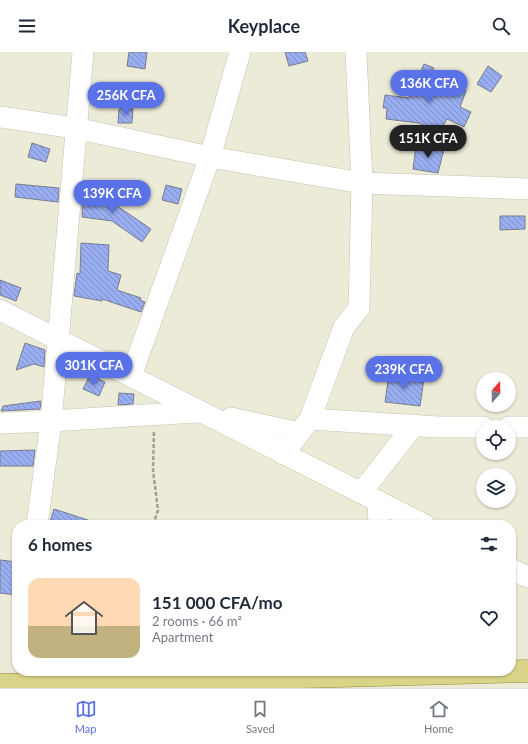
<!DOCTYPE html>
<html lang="en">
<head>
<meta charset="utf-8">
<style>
	body { margin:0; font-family:Lato,sans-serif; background:#f2f2f3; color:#1f2937; height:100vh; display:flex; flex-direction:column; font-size:15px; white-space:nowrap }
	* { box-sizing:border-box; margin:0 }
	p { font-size:13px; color:#747a83 }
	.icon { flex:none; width:22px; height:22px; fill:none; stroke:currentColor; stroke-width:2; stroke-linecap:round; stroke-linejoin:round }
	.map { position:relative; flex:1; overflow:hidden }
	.details { position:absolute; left:12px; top:468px; width:504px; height:156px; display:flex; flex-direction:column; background:#fff; border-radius:16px; box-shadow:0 1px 3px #0004 }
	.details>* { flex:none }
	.needle { width:26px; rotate:20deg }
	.tools { position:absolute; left:476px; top:320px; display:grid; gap:8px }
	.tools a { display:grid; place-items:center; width:40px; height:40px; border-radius:50%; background:#fff; box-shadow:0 1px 3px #0004; font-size:20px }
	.price { position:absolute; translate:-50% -34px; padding:0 9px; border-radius:14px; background:#5a72e8; color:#fff; font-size:13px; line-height:26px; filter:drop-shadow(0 1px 2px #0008) }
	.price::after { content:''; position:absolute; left:50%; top:24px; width:12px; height:9px; margin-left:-6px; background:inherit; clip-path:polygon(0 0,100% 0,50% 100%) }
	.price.selected { background:#222; color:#fff }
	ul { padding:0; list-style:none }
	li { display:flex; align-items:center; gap:12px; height:100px; padding:0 16px }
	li+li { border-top:1px solid #e0e1e3 }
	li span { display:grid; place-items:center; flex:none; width:112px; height:80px; border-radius:12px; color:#555 }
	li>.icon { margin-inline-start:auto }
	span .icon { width:48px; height:48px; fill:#fffc; stroke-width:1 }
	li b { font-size:17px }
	h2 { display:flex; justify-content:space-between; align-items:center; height:48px; padding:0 16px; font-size:17px }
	header { display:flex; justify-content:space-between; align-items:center; height:52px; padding:0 16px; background:#fff; font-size:18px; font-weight:700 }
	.menu { display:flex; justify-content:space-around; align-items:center; height:56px; border-top:1px solid #e0e1e3; background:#fff; font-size:11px; color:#747a83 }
	.menu a { display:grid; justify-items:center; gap:2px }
	.menu .selected { color:#5a72e8 }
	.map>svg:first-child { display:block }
</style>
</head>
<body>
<header><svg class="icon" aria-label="menu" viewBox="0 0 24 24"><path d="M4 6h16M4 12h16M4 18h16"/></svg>Keyplace<svg class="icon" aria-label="search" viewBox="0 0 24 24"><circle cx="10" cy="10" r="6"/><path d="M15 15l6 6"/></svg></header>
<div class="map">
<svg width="528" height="636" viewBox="0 0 528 636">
	<defs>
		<pattern id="building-back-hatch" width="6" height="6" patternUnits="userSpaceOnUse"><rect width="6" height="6" fill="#99adf1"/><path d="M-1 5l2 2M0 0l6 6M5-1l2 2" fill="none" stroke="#7e8ec4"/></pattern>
	</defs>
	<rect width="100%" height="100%" fill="#ecebd8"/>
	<!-- building -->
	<g fill="url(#building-back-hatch)" stroke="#787d8d">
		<polygon points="129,0 147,0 145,17 127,14"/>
		<polygon points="285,0 305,0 308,9 289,14"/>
		<polygon points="424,12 434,16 430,25 466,39 460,55 471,60 464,75 447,67 439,81 419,71 386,67 387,56 383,56 385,43 409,46"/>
		<polygon points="488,14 502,24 491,40 477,32"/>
		<polygon points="119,57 133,57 132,71 118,71"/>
		<polygon points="32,91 50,97 46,110 28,105"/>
		<polygon points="416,94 444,97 438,121 413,117"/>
		<polygon points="16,132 59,136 58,150 15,145"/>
		<polygon points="166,133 182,137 178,152 162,148"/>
		<polygon points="86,138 95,139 151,177 142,190 112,169 82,165 83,139"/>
		<polygon points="500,164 525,164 525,177 500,178"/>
		<polygon points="81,191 109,193 108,219 121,223 117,238 141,246 140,248 145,250 141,260 102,247 102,249 74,244 77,221 80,222"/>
		<polygon points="0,228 21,236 16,249 0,243"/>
		<polygon points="25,291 45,298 44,315 34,312 16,318"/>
		<polygon points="389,322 424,327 420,354 385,350"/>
		<polygon points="90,323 105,330 99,344 83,337"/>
		<polygon points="119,341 134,342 133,352 118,353"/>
		<polygon points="41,349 40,357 1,359 3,354"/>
		<polygon points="35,398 33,414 0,414 0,399"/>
		<polygon points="54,457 97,471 96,473 49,473"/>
		<polygon points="0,508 17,510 17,543 0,541"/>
	</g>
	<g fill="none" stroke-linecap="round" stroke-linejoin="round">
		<!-- minor casing -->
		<g stroke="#c4c3b0" stroke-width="22">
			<g id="minor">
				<polyline points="0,65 75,76 210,105 362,131 528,137"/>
				<polyline points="0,258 425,473"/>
				<polyline points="131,324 210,105 240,0"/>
				<polyline points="231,366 299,381"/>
				<polyline points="310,367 438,375 483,375"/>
				<path d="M0 371C67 369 134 363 201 360"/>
				<polyline points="509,375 528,375"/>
				<polyline points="283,402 310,367 344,275 359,256 362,131 356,0"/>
				<polyline points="361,441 414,373"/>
				<polyline points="378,449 379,473"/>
				<polyline points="37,473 51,370 83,0"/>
				<polyline points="511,517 528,525"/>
			</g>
		</g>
		<!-- major casing -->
		<g stroke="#918a36" stroke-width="23">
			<polyline id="major" points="0,633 528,619"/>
		</g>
		<!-- path -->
		<polyline stroke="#a09f91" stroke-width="2.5" stroke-dasharray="4 2" stroke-linecap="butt" points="153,473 158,458 153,418 154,379"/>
		<!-- minor -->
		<use href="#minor" stroke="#fff" stroke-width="21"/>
		<!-- major -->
		<use href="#major" stroke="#dad488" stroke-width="22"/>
	</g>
</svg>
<div class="tools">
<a><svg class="needle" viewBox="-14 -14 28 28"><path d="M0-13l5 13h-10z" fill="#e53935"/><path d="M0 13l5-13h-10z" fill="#747a83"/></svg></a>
<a><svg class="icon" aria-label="locate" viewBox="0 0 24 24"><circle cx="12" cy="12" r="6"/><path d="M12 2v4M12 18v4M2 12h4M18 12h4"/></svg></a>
<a><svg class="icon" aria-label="layers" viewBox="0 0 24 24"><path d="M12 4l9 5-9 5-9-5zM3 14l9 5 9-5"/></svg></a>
</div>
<b class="price" style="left:429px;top:52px">136K CFA</b>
<b class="price" style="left:126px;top:64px">256K CFA</b>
<b class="price selected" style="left:428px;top:107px">151K CFA</b>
<b class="price" style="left:112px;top:162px">139K CFA</b>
<b class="price" style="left:94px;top:334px">301K CFA</b>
<b class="price" style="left:404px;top:338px">239K CFA</b>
<section class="details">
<h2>6 homes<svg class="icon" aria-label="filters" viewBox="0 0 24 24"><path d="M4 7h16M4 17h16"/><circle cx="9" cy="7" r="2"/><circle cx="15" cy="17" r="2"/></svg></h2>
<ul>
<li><span style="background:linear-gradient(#ffd9b3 60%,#c2b280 0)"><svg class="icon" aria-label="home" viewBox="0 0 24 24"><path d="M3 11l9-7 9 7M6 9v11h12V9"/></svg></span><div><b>151 000 CFA/mo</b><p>2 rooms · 66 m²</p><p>Apartment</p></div><svg class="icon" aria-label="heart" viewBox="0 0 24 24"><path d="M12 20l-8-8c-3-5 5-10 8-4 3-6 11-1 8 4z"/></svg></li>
</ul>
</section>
</div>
<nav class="menu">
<a class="selected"><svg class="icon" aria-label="map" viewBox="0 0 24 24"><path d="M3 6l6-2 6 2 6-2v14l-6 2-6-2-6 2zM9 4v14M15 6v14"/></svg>Map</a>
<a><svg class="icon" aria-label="saved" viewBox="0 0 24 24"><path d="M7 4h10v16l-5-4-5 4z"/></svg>Saved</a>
<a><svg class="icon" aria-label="home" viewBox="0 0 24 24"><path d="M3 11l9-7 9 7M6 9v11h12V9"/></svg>Home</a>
</nav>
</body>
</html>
